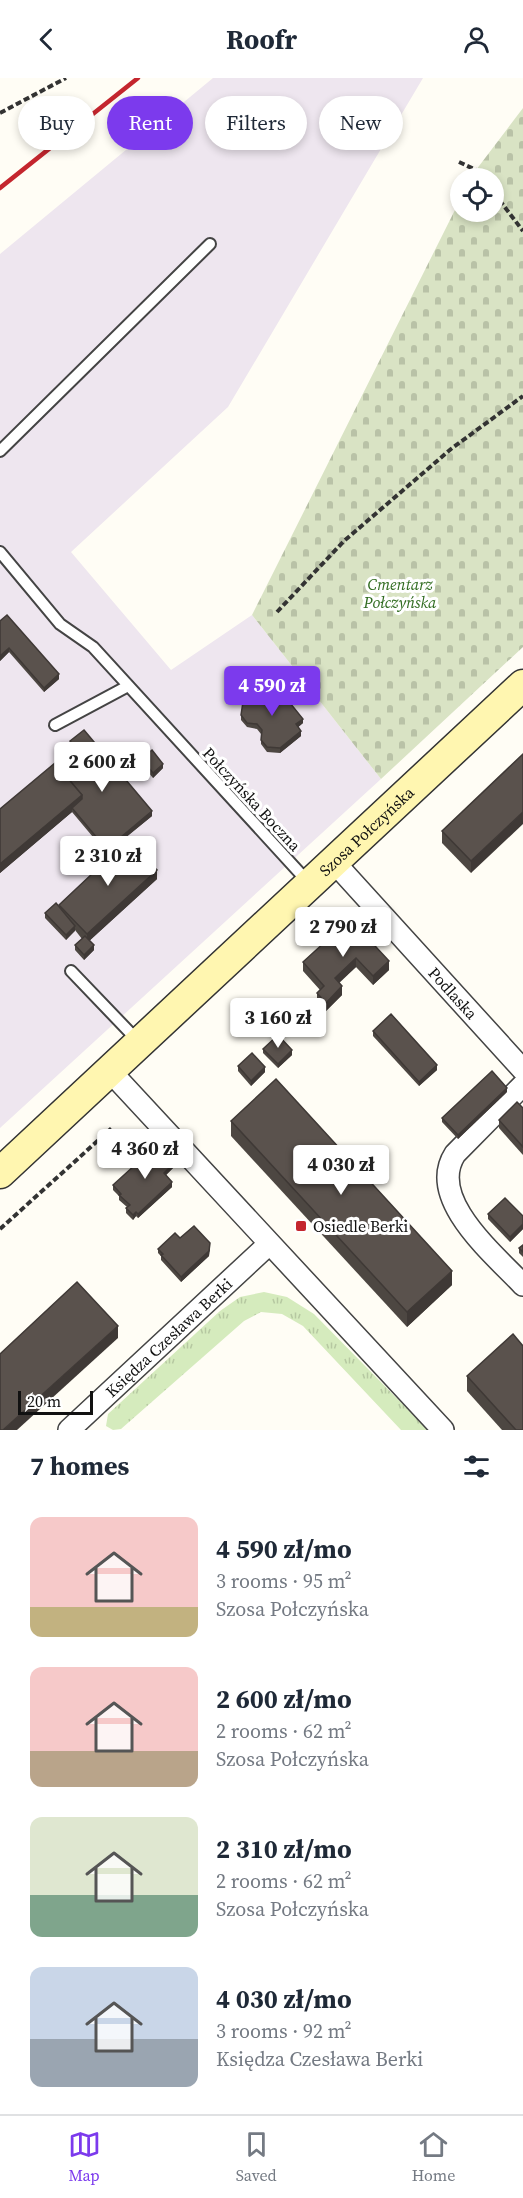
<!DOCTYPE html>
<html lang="en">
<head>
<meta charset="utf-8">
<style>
	body { margin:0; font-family:"Source Serif 4",serif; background:#f2f2f3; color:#1f2937; height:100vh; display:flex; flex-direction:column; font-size:22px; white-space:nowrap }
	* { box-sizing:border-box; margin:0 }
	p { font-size:20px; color:#747a83 }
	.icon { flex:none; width:33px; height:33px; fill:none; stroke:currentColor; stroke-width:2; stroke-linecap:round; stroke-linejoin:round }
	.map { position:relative; height:1352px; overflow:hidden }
	.side { display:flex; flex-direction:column; background:#fff; flex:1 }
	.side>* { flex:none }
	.top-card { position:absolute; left:18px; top:18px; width:488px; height:54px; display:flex; gap:12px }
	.buttons { position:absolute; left:450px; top:90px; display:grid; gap:12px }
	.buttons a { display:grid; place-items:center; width:54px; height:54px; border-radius:50%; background:#fff; box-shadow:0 3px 9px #0003; font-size:30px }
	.scale { position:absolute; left:18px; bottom:15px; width:75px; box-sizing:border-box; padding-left:6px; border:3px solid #111; border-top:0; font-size:16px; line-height:21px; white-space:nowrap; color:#111; -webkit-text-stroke:4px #fff; paint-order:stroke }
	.price { position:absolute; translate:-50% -51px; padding:0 14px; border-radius:6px; background:#fff; color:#222; font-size:20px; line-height:39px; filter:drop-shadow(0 2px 3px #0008) }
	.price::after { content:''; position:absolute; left:50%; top:36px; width:18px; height:14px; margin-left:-9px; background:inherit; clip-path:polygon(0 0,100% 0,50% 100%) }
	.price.active { background:#7c3aed; color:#fff }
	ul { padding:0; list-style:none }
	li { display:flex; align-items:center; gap:18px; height:150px; padding:0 30px }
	li span { display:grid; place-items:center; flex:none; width:168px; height:120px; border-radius:12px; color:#555 }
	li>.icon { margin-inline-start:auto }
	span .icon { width:72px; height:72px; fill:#fffc; stroke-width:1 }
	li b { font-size:26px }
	h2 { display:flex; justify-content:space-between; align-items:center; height:72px; padding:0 30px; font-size:26px }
	.pill { padding:0 21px; border-radius:27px; background:#fff; box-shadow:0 3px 9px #0003; font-size:21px; line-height:54px }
	.pill.active { background:#7c3aed; color:#fff }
	header { display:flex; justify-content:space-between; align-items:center; height:78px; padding:0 30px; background:#fff; font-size:27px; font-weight:700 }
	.tab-bar { display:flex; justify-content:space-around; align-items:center; height:84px; border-top:2px solid #e0e1e3; background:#fff; font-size:16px; color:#747a83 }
	.tab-bar a { display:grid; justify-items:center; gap:3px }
	.tab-bar .active { color:#7c3aed }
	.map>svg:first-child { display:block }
</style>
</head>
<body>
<header><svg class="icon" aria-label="back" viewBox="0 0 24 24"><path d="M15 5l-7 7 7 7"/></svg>Roofr<svg class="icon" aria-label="person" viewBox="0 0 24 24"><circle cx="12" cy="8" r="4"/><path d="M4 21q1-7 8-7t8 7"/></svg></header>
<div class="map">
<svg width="523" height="1352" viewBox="0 0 523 1352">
	<defs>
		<pattern id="grass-tufts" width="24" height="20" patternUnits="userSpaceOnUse" patternTransform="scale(1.5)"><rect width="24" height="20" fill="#d5ebbd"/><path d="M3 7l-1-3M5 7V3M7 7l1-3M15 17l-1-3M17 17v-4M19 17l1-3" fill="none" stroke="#b6c8a1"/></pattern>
		<pattern id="cemetery-stones" width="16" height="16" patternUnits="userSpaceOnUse" patternTransform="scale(1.5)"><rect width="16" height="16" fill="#d9e3c4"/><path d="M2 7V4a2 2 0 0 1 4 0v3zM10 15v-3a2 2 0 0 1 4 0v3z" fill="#b9c2a7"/></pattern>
	</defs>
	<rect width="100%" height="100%" fill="#fffdf5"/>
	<!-- industrial -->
	<polygon fill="#eee6ef" points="213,0 423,0 228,329 71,474 171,592 252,537 381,701 0,1050 0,176"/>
	<!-- grass -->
	<polygon fill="url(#grass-tufts)" points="264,1214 287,1219 314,1236 428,1352 401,1352 303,1248 282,1236 261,1234 244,1243 121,1351 113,1352 106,1348 108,1336 220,1233 240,1219"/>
	<!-- cemetery -->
	<polygon fill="url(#cemetery-stones)" points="523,30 523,569 381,701 252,537 460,122 460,134 494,134 494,100 471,100 476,92"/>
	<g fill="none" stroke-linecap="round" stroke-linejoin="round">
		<!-- service casing -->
		<g stroke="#444" stroke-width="14">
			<g id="service">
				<polyline points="0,373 210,166"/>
				<polyline points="0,474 60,546 93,569 308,804"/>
				<polyline points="55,647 128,608"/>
				<polyline points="71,893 139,964"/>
			</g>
		</g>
		<!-- minor casing -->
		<g stroke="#444" stroke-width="24">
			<g id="minor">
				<path id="s1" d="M334 784 523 992"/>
				<polyline points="109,992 443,1352"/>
				<path d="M523 1007 455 1076C426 1121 495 1177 523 1207"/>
				<path id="s2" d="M69 1352 269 1166"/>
			</g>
		</g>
		<!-- secondary casing -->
		<g stroke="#333" stroke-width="33">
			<g id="secondary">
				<path id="s3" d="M0 1095 523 607"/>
			</g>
		</g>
		<!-- path -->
		<g stroke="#333" stroke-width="4" stroke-dasharray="6 3" stroke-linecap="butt">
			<polyline points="0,35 66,0"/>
			<polyline points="459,84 476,92 483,100"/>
			<polyline points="494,115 523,153"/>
			<polyline points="277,534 344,463 451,371 523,318"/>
			<polyline points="0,1151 113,1049"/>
		</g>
		<!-- service -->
		<use href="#service" stroke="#fff" stroke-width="10"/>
		<!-- minor -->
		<use href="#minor" stroke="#fff" stroke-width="21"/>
		<!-- secondary -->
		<use href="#secondary" stroke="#fff6b0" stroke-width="30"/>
		<!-- rail -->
		<polyline stroke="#c4262e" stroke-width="4.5" points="0,110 138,0"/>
	</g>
	<!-- wall -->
	<g fill="#4d4742">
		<polygon points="0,543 59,601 44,614 9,574 0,583"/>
		<polygon points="275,621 303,645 298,649 301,658 280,675 267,674 261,666 261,656 257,651 247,649 241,642 241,637"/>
		<polygon points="70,663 152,738 124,761 157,801 89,863 94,872 84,882 75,872 75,867 82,861 75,852 66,862 45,840 45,835 59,829 59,827 113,776 106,768 103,771 72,734 0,795 0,731 57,688 75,673 70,668"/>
		<polygon points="523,676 471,795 442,765 442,753"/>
		<polygon points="141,681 163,690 153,700 141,686"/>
		<polygon points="350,841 389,892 373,907 356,889 339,904 342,917 326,933 317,924 317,915 320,912 303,893 303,884"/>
		<polygon points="373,953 437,992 419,1008 373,958"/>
		<polygon points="263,971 292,977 278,990 263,975"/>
		<polygon points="238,988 265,994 251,1008 238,993"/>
		<polygon points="507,1014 458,1061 442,1044 442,1040"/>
		<polygon points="523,1030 523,1077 499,1050 499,1042"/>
		<polygon points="231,1043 452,1207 407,1249 231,1058"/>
		<polygon points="174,1089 166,1097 172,1109 138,1140 136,1138 133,1142 126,1135 126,1130 127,1129 119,1122 119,1118 113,1112 113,1107"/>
		<polygon points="488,1136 523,1138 523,1151 510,1164 488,1141"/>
		<polygon points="180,1160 210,1170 209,1178 181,1204 161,1182 161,1178 158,1175 158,1171"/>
		<polygon points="523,1167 523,1179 519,1175 519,1170"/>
		<polygon points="467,1298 523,1352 502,1352 467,1313"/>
	</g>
	<!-- shaded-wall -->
	<g fill="#3f3936">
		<polygon points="9,570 9,574 0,583 0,578"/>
		<polygon points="59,596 59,601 44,614 44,610"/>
		<polygon points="303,641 303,645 296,651 296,646"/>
		<polygon points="301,653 301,658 280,675 280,670"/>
		<polygon points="163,686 163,690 153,700 153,695"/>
		<polygon points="82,717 82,726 72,730 72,734 0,795 0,786"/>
		<polygon points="152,733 152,738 121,763 121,759"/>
		<polygon points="523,734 523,746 471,795 471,783"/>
		<polygon points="106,764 106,768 103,771 103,767"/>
		<polygon points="157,792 157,801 87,865 87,856"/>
		<polygon points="75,848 75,853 66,862 66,857"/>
		<polygon points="94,867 94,872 84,882 84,877"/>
		<polygon points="356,880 356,889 335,909 335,900"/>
		<polygon points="389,883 389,892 373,907 373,898"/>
		<polygon points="342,908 342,917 326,933 326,925"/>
		<polygon points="292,972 292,977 278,990 278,986"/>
		<polygon points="437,987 437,992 419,1008 419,1004"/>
		<polygon points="265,989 265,994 251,1008 251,1003"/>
		<polygon points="507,1010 507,1014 458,1061 458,1057"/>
		<polygon points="174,1085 174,1089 164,1099 164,1095"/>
		<polygon points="172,1104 172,1109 138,1140 138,1136"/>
		<polygon points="136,1134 136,1138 133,1142 133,1137"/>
		<polygon points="523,1146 523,1151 510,1164 510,1159"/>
		<polygon points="210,1165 209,1178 181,1204 181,1199"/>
		<polygon points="452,1193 452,1207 407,1249 407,1234"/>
		<polygon points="118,1248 118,1260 17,1352 3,1352"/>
	</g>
	<!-- building -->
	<g fill="#5a524d" stroke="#3f3936" stroke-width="1.5">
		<polygon points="7,537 59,596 44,610 9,570 0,578 0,543"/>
		<polygon points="264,607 275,621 282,615 303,641 296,646 301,653 280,670 267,669 261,662 262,652 257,646 247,645 241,637 243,624"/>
		<polygon points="84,652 152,733 121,759 126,764 115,774 106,764 103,767 72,730 82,721 82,717 57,688 77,671 70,663"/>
		<polygon points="152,672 163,686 153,695 141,681"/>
		<polygon points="523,676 523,734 471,783 442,753"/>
		<polygon points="55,685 82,717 0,786 0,731"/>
		<polygon points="128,762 157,792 87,856 59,827"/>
		<polygon points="56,825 75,848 66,857 45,835"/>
		<polygon points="350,841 389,883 373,898 356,880 335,900 342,908 326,925 317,915 324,908 303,884"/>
		<polygon points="85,858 94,867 84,877 75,867"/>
		<polygon points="391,936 437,987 419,1004 373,953"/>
		<polygon points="278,957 292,972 278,986 263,971"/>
		<polygon points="252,975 265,989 251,1003 238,988"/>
		<polygon points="492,993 507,1010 458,1057 442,1040"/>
		<polygon points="276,1001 452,1193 407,1234 231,1043"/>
		<polygon points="517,1024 523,1030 523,1069 499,1042"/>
		<polygon points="158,1066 174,1085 164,1095 172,1104 138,1136 136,1134 133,1137 126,1130 130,1127 119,1117 121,1116 113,1107"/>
		<polygon points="505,1120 523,1138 523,1146 510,1159 488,1136"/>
		<polygon points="194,1148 210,1165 209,1173 181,1199 161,1177 163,1176 158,1171 175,1155 180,1160"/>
		<polygon points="523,1167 523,1174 519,1170"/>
		<polygon points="77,1204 118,1248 3,1352 0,1352 0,1276"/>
		<polygon points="513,1256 523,1268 523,1352 516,1352 467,1298"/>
	</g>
	<!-- markers -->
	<rect fill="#c4262e" stroke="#fff" stroke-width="2" x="295" y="1142" width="12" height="12" rx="3"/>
	<g text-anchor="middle" stroke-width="6" stroke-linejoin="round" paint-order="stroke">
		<!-- park labels -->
		<g font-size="16" font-style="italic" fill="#2f6b1f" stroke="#fff">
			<text x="400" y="512">Cmentarz<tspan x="400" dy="18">Połczyńska</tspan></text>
		</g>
		<!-- street labels -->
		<g font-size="16" fill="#111" stroke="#fff">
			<text transform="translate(252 721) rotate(47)" y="6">Połczyńska Boczna</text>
			<text dy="6" stroke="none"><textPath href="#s3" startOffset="501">Szosa Połczyńska</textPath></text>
			<text dy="6" stroke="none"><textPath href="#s1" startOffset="177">Podlaska</textPath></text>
			<text dy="6" stroke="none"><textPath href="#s2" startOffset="136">Księdza Czesława Berki</textPath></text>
		</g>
		<!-- poi labels -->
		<g font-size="16" fill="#111" stroke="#fff" text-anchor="start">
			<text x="313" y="1154">Osiedle Berki</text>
		</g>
	</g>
</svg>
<div class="buttons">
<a><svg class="icon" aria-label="locate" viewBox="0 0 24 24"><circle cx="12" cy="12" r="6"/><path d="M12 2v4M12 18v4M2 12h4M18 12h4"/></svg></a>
</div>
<div class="scale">20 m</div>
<b class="price active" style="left:272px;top:639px">4 590 zł</b>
<b class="price" style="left:102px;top:715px">2 600 zł</b>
<b class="price" style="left:108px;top:809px">2 310 zł</b>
<b class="price" style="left:343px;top:880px">2 790 zł</b>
<b class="price" style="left:278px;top:971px">3 160 zł</b>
<b class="price" style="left:145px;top:1102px">4 360 zł</b>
<b class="price" style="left:341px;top:1118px">4 030 zł</b>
<div class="top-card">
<a class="pill">Buy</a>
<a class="pill active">Rent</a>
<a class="pill">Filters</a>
<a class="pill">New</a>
</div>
</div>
<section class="side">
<h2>7 homes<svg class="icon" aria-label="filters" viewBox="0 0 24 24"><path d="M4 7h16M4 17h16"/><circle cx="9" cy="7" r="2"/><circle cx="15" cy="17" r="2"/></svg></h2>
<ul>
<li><span style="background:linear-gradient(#f6c9c9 75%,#c2b280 0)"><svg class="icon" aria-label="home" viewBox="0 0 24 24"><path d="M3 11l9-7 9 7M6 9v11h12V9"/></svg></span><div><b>4 590 zł/mo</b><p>3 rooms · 95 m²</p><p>Szosa Połczyńska</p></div></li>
<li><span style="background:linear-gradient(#f6c9c9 70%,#b9a48a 0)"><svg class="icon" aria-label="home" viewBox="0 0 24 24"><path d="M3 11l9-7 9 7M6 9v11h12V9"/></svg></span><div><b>2 600 zł/mo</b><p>2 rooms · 62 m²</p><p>Szosa Połczyńska</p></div></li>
<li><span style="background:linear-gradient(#dfe7d0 65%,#7fa58c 0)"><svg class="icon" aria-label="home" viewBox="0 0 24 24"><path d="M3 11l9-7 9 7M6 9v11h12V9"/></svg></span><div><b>2 310 zł/mo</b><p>2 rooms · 62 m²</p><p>Szosa Połczyńska</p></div></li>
<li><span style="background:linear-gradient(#c9d6e8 60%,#9aa5b1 0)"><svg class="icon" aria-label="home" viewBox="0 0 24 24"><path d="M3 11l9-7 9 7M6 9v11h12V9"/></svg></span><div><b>4 030 zł/mo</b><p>3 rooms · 92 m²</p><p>Księdza Czesława Berki</p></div></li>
</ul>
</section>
<nav class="tab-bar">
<a class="active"><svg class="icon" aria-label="map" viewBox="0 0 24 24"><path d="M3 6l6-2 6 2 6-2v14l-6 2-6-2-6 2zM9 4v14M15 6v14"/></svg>Map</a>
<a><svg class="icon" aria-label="saved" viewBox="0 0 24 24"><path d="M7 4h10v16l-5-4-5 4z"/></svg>Saved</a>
<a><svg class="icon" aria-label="home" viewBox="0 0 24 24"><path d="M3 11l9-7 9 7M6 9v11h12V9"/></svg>Home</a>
</nav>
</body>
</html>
